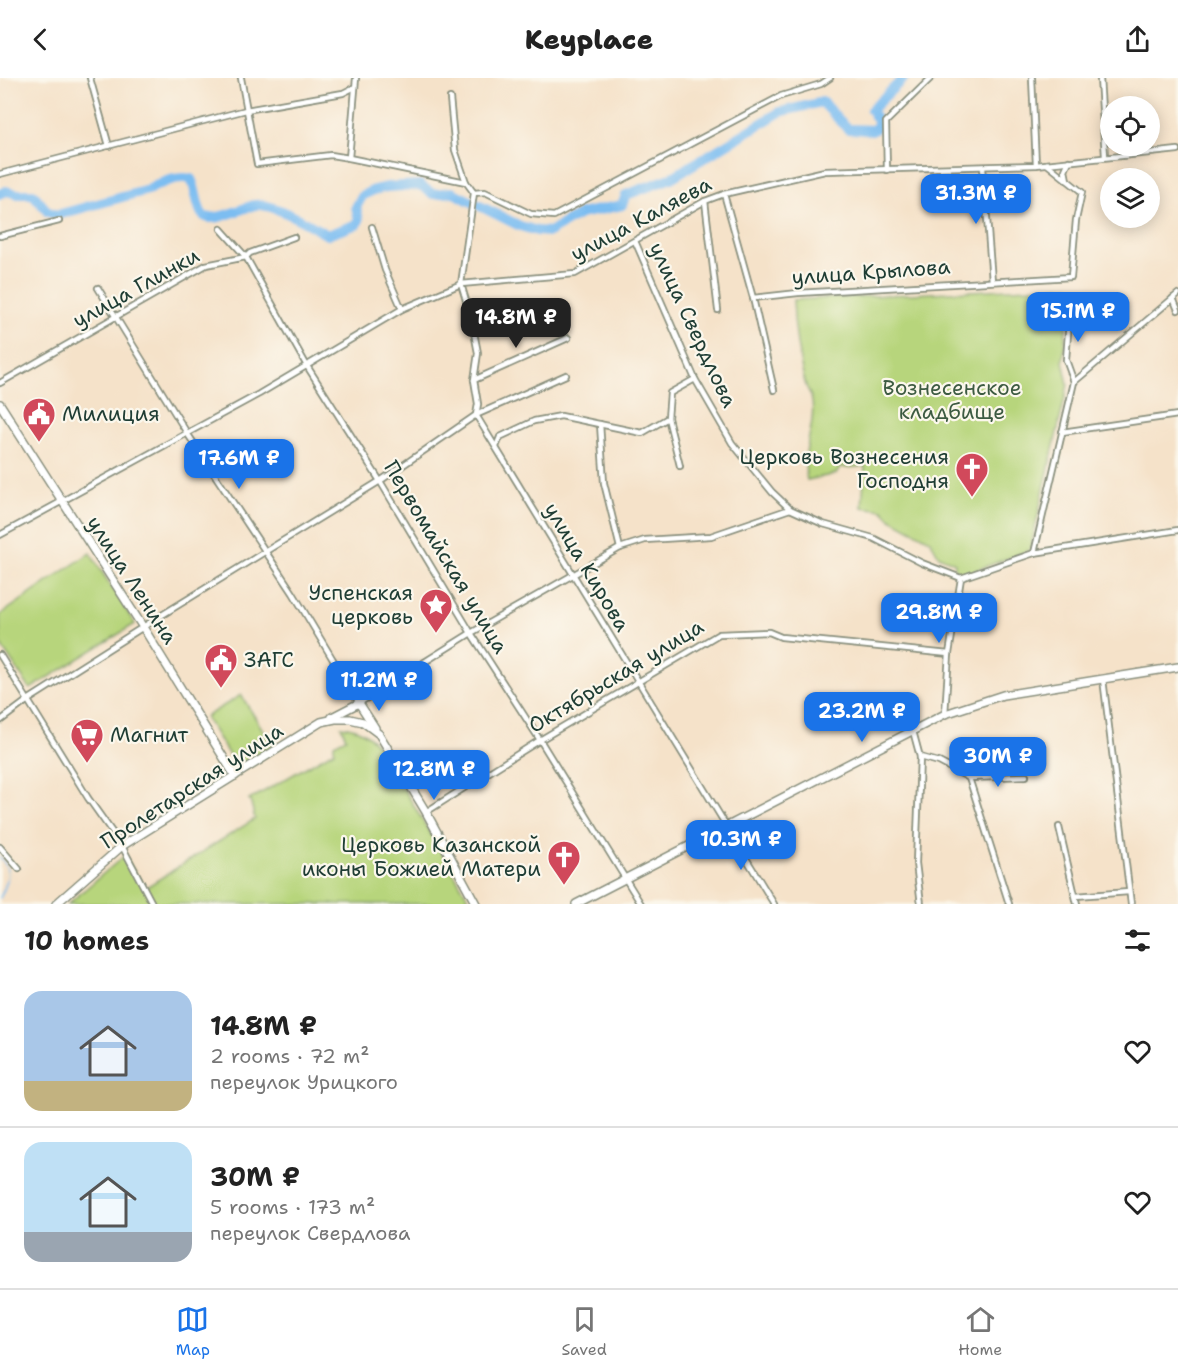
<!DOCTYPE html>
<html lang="en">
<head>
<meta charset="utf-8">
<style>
	body { margin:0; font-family:"Shantell Sans",sans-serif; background:#f6f6f6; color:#222; height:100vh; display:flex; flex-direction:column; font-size:22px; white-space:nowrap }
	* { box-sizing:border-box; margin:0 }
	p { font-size:20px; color:#767676 }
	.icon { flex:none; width:33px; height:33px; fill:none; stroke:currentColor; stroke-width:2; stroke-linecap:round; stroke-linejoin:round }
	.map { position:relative; height:826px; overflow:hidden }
	.side { display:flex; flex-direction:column; background:#fff; flex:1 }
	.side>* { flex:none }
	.buttons { position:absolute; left:1100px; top:18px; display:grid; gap:12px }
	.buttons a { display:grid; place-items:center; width:60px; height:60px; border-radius:50%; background:#fff; box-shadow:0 3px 15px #0003; font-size:30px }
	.price { position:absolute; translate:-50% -51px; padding:0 14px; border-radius:12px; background:#1a73e8; color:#fff; font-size:20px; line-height:39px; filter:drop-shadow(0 2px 3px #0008) }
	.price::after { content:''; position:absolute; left:50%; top:36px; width:18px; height:14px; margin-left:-9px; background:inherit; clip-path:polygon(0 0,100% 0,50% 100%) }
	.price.active { background:#222; color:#fff }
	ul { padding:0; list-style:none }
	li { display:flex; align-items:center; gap:18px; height:150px; padding:0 24px }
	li+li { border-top:2px solid #e0e0e0 }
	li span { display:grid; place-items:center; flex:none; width:168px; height:120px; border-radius:18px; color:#555 }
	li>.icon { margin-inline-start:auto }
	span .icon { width:72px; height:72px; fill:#fffc; stroke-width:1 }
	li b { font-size:26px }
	h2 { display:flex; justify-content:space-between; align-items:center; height:72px; padding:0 24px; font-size:26px }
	header { display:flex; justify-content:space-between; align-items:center; height:78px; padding:0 24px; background:#fff; font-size:27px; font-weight:800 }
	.tab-bar { display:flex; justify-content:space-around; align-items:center; height:84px; border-top:2px solid #e0e0e0; background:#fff; font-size:16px; color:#767676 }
	.tab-bar a { display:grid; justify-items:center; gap:3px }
	.tab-bar .active { color:#1a73e8 }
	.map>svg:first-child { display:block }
</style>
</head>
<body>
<header><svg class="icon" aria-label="back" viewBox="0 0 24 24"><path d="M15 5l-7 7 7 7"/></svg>Keyplace<svg class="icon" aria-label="share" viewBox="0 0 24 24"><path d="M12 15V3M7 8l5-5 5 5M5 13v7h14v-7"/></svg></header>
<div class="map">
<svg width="1178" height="826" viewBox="0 0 1178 826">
	<rect width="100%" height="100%" fill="#fbf7ec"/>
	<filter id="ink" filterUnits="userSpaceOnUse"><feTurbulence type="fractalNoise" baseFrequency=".0167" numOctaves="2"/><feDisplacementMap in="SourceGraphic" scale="12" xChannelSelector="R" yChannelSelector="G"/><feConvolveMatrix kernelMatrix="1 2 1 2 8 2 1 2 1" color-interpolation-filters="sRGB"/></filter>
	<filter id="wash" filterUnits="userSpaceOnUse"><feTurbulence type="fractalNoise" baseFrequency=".008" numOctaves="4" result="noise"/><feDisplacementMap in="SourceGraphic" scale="24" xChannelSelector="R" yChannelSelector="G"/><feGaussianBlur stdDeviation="1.35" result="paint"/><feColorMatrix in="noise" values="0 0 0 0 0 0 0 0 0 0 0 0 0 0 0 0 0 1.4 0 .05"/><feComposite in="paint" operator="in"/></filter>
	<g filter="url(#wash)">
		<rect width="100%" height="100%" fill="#f5e2c9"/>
		<!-- green -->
		<g fill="#b7d57c" stroke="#6b8958" stroke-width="1.5">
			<path d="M1070 208 1063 283 1068 306 1030 472 968 495 954 493 955 485 939 478 930 462 891 441 883 432 862 429 865 388 845 390 842 388 836 396 807 402C800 375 816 349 812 323 811 317 807 311 805 305 798 278 794 249 793 222Z"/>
			<polygon points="90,475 135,546 30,611 0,566 0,537"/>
			<polygon points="241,617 273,668 237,690 205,639"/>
			<path d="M341 648C360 650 371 657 381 673L379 678 387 691 386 696 393 706 404 711 472 826H68L124 778 145 810 255 741 251 725 249 722 334 673V666L346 660Z"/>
		</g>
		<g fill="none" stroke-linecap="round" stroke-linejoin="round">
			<!-- stream -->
			<path stroke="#7cbdf1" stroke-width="1.5" d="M0 779C13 792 7 806 0 820"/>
			<!-- river -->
			<path stroke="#7cbdf1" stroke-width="10" d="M0 116 6 113 18 116H33L48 134 57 137 148 112C161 105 176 97 191 101 196 110 197 129 202 136 210 148 243 129 255 127 271 124 313 148 327 157L357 146 359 142 356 129 363 117 374 112 387 109 420 107 433 116 452 114 520 148 537 153 549 154 580 136 622 127 626 117 671 100 780 34 822 24 848 51 874 52 879 45 871 32 904 0"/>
		</g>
	</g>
	<g filter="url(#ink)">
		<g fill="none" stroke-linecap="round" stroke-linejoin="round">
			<!-- street casing -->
			<g stroke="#8a907e" stroke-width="8">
				<g id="street">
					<polyline points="90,0 109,68"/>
					<polyline points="241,0 257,86 331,77 349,80 466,104 474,115 485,114 531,136 554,138 781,18 821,6 830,0"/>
					<polyline points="1032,0 1036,87"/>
					<polyline points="1100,0 1105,78"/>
					<polyline points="450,20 455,72 466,104"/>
					<polyline points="349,80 356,0"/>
					<polyline points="983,90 992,203"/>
					<polyline points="887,92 886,44 931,0"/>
					<polyline points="0,96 246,32 343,15 355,9"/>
					<polyline points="1067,102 1065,92 1069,83"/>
					<polyline points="474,115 461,206 471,239 478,275 474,302 478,326 476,337 774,826"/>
					<polyline points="724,116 753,220 774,312"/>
					<polyline points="705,123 718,232"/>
					<polyline points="372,149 385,192 402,231"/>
					<polyline points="221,151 246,179 307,288 380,403 471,555 540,662 641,826"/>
					<polyline points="0,158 59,143"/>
					<polyline points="635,163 695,301 732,365 772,414 790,431 823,446 873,460 922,485 961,500"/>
					<polyline points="98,210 187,355 293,515 359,625 471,555 620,470 645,462 711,458 790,431"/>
					<polyline points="753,220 798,215 1071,199 1076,142 1082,114 1047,86"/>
					<polyline points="1173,220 1178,232"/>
					<polyline points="1070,230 1066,282 1074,304"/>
					<polyline points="474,302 568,260"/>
					<polyline points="0,305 206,187 246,179 250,175 294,159"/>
					<polyline points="668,340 680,388"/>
					<polyline points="600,346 604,405 620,470"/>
					<polyline points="1062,354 1178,337"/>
					<polyline points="496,369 500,359 534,343 561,338 642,355 668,340 670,315 695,301"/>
					<polyline points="0,457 259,316 402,231 461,206 575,196 705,123 724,116 825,93 1036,87 1178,72"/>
					<polyline points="1034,475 1074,304 1178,216"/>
					<polyline points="961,500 1034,475 1178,452"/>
					<polyline points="0,577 88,720 122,768 152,825"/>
					<polyline points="1103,601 1131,826"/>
					<polyline points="945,636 949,576 961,500"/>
					<polyline points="0,643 28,622 162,537 380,403 476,337 566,297"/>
					<polyline points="913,653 920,679 916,785 921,826"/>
					<polyline points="920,679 939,684 969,700 1009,826"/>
					<polyline points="969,700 1026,698"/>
					<polyline points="426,734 540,662 719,556 769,554 781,559 949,576"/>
					<polyline points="1059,749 1077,826"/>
					<polyline points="0,769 19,791"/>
					<polyline points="1076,818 1129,814"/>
				</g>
			</g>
			<!-- secondary casing -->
			<g stroke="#8a907e" stroke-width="10">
				<g id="secondary">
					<polyline points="0,326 146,554 235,698"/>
					<polyline points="332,639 359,625 375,650"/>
					<polyline points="56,826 122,768 321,644 335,641 350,641 363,644 379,656 426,734 476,826"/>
					<polyline points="576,826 945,636 1003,617 1178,589"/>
				</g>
			</g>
			<!-- street -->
			<use href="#street" stroke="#fff" stroke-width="4.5"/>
			<!-- secondary -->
			<use href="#secondary" stroke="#fff" stroke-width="7"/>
		</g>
	</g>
	<!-- icons -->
	<defs>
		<g id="civic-pin" transform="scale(1.725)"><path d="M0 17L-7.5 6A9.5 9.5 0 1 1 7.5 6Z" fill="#d1495b" stroke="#fbf7ec"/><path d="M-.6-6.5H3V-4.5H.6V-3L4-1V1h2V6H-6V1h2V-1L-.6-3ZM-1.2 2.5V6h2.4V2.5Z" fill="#fff"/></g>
		<g id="church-pin" transform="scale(1.725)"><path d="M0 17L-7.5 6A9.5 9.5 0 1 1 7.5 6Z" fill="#d1495b" stroke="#fbf7ec"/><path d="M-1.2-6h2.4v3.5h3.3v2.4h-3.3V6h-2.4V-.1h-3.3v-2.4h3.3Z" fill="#fff"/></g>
		<g id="sight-pin" transform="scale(1.725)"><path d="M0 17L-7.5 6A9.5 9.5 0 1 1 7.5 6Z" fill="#d1495b" stroke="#fbf7ec"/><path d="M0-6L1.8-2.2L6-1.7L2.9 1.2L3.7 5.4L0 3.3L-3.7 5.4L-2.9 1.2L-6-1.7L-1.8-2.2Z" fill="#fff"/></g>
		<g id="supermarket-pin" transform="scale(1.725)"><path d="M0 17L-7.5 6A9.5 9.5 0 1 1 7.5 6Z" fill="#d1495b" stroke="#fbf7ec"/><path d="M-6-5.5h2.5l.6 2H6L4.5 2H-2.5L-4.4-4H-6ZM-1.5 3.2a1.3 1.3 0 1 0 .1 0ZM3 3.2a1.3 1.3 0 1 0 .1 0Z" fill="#fff"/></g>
	</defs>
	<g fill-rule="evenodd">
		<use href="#civic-pin" x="39" y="336"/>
		<use href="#church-pin" x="972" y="391"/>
		<use href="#sight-pin" x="436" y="527"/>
		<use href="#civic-pin" x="221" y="582"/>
		<use href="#supermarket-pin" x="87" y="657"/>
		<use href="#church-pin" x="564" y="779"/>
	</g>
	<g text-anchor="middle" stroke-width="4.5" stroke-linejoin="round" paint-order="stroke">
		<!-- street labels -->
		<g font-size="21" fill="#1f3d34" stroke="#fbf7ec">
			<text transform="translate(641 141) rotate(-28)" y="7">улица Каляева</text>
			<text transform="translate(871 194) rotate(-4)" y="7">улица Крылова</text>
			<text transform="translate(136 210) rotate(-29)" y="7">улица Глинки</text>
			<text transform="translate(693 247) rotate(65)" y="7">улица Свердлова</text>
			<text transform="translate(446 479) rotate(59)" y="7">Первомайская улица</text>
			<text transform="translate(587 489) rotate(59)" y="7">улица Кирова</text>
			<text transform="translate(132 502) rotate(57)" y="7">улица Ленина</text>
			<text transform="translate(616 598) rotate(-31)" y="7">Октябрьская улица</text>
			<text transform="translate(192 708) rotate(-33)" y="7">Пролетарская улица</text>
		</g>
		<!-- park labels -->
		<g font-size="21" fill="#3d5b42" stroke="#fbf7ec">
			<text x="952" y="317">Вознесенское<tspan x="952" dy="24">кладбище</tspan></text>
		</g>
		<!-- poi labels -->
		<g font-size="21" fill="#1f3d34" stroke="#fbf7ec" text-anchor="start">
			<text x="62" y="343">Милиция</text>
			<text x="949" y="386" text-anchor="end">Церковь Вознесения<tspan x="949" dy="24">Господня</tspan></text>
			<text x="413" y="522" text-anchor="end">Успенская<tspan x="413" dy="24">церковь</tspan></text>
			<text x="244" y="589">ЗАГС</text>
			<text x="110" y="664">Магнит</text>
			<text x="541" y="774" text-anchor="end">Церковь Казанской<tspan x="541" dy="24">иконы Божией Матери</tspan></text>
		</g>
	</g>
</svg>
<div class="buttons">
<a><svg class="icon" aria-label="locate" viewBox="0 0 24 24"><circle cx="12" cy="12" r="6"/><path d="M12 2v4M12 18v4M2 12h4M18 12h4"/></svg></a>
<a><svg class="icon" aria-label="layers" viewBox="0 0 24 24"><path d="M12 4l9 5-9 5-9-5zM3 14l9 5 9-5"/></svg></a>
</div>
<b class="price" style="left:976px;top:147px">31.3M ₽</b>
<b class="price" style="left:1078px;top:265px">15.1M ₽</b>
<b class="price active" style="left:516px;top:271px">14.8M ₽</b>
<b class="price" style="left:239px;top:412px">17.6M ₽</b>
<b class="price" style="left:939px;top:566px">29.8M ₽</b>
<b class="price" style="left:379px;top:634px">11.2M ₽</b>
<b class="price" style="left:862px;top:665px">23.2M ₽</b>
<b class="price" style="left:998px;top:710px">30M ₽</b>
<b class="price" style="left:434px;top:723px">12.8M ₽</b>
<b class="price" style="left:741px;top:793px">10.3M ₽</b>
</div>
<section class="side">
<h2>10 homes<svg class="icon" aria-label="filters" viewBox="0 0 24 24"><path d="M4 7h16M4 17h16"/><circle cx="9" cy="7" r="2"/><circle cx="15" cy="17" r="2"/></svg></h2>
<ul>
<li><span style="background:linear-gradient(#a9c7e8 75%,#c2b280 0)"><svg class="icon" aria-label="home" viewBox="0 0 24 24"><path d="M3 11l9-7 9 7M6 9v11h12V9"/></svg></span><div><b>14.8M ₽</b><p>2 rooms · 72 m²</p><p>переулок Урицкого</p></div><svg class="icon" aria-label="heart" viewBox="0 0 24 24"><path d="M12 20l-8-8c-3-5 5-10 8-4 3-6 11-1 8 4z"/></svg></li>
<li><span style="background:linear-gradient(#bfe0f5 75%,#9aa5b1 0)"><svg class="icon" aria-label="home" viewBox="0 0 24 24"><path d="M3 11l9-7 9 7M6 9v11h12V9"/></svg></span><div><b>30M ₽</b><p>5 rooms · 173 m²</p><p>переулок Свердлова</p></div><svg class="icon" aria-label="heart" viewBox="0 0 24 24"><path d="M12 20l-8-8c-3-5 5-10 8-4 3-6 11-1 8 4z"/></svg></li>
</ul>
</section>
<nav class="tab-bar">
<a class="active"><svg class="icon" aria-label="map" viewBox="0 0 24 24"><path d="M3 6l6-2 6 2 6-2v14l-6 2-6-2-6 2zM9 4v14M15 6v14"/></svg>Map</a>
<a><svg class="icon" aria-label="saved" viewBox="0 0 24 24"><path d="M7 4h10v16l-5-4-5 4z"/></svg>Saved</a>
<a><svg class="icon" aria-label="home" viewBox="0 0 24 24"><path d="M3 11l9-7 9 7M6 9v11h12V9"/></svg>Home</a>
</nav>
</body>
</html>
